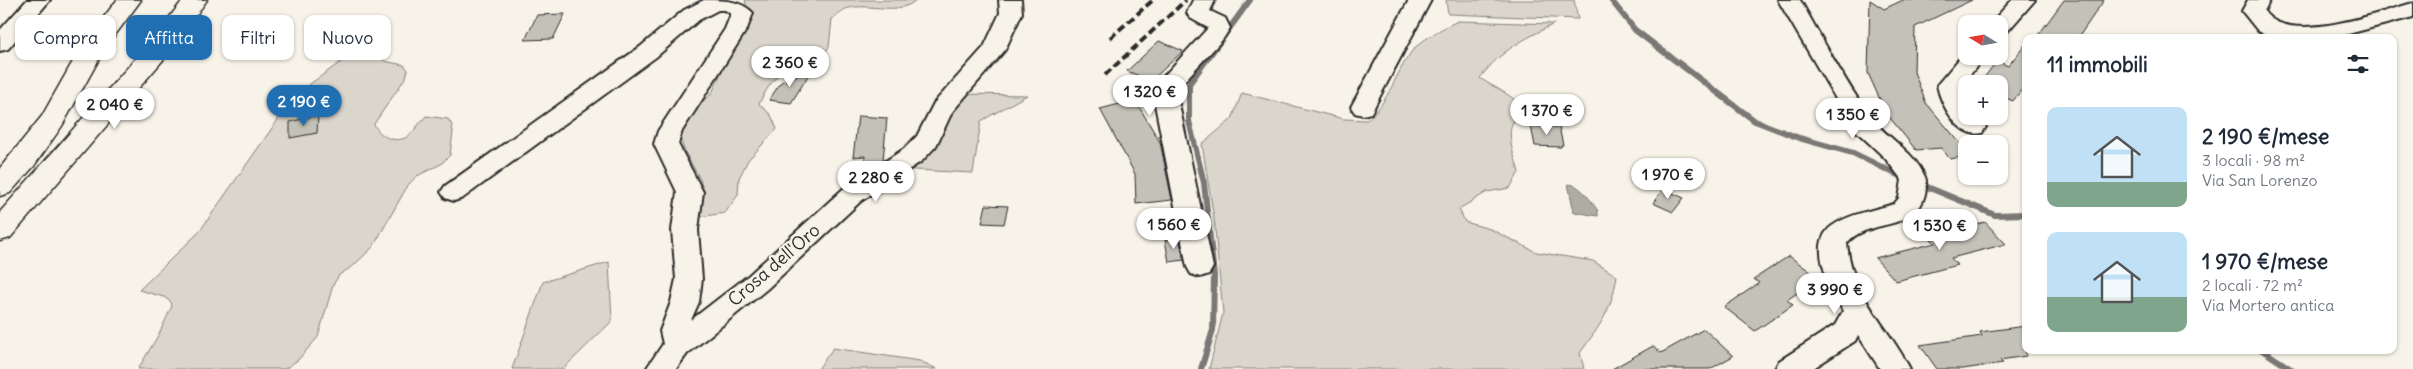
<!DOCTYPE html>
<html lang="it">
<head>
<meta charset="utf-8">
<style>
	body { margin:0; font-family:Delius,sans-serif; background:#f2f2f3; color:#1f2937; height:100vh; display:flex; flex-direction:column; font-size:19px; white-space:nowrap }
	* { box-sizing:border-box; margin:0 }
	p { font-size:16px; color:#747a83 }
	.icon { flex:none; width:28px; height:28px; fill:none; stroke:currentColor; stroke-width:2; stroke-linecap:round; stroke-linejoin:round }
	.map { position:relative; flex:1; overflow:hidden }
	.sheet { position:absolute; left:2022px; top:34px; width:375px; height:320px; display:flex; flex-direction:column; background:#fff; border-radius:10px; box-shadow:0 1px 4px #0004 }
	.sheet>* { flex:none }
	.hud { position:absolute; left:15px; top:15px; width:475px; height:45px; display:flex; gap:10px }
	.needle { width:32px; rotate:281deg }
	.tools { position:absolute; left:1958px; top:15px; display:grid; gap:10px }
	.tools a { display:grid; place-items:center; width:50px; height:50px; border-radius:10px; background:#fff; box-shadow:0 1px 4px #0004; font-size:25px }
	.price { position:absolute; translate:-50% -42px; padding:0 11px; border-radius:18px; background:#fff; color:#222; font-size:16px; line-height:32px; filter:drop-shadow(0 1px 2px #0008) }
	.price::after { content:''; position:absolute; left:50%; top:30px; width:15px; height:11px; margin-left:-8px; background:inherit; clip-path:polygon(0 0,100% 0,50% 100%) }
	.price.current { background:#1f6fb2; color:#fff }
	ul { padding:0; list-style:none }
	li { display:flex; align-items:center; gap:15px; height:125px; padding:0 25px }
	li span { display:grid; place-items:center; flex:none; width:140px; height:100px; border-radius:10px; color:#555 }
	li>.icon { margin-inline-start:auto }
	span .icon { width:60px; height:60px; fill:#fffc; stroke-width:1 }
	li b { font-size:21px }
	h2 { display:flex; justify-content:space-between; align-items:center; height:60px; padding:0 25px; font-size:21px }
	.chip { padding:0 18px; border-radius:10px; background:#fff; box-shadow:0 1px 4px #0004; font-size:18px; line-height:45px }
	.chip.current { background:#1f6fb2; color:#fff }
	.map>svg:first-child { display:block }
</style>
</head>
<body>
<div class="map">
<svg width="2413" height="369" viewBox="0 0 2413 369">
	<rect width="100%" height="100%" fill="#f7f3e8"/>
	<filter id="ink" filterUnits="userSpaceOnUse"><feTurbulence type="fractalNoise" baseFrequency=".02" numOctaves="2"/><feDisplacementMap in="SourceGraphic" scale="10" xChannelSelector="R" yChannelSelector="G"/><feConvolveMatrix kernelMatrix="1 2 1 2 8 2 1 2 1" color-interpolation-filters="sRGB"/></filter>
	<g filter="url(#ink)">
		<!-- green -->
		<g fill="#dad6cc" stroke="#82807c">
			<path d="M745 0H916C899 16 870 3 849 8 843 9 837 15 832 19L829 47 819 61C812 62 802 61 795 64 778 71 766 88 759 104L771 115 777 129 748 160 739 178 738 195 725 213 699 217 701 181 686 154 680 139V122L712 93 748 12Z"/>
			<polygon points="1446,0 1574,0 1578,19 1448,14"/>
			<path d="M1458 21 1554 24C1523 40 1502 49 1480 78 1489 85 1517 97 1521 107 1524 114 1512 120 1511 127 1508 142 1515 158 1519 172L1510 188 1487 192 1459 209 1465 222 1490 229 1536 252 1593 261 1617 276C1611 312 1601 324 1580 353L1584 369H1209L1223 313 1214 219 1202 144 1232 119 1242 93 1344 119 1367 120C1389 103 1395 73 1412 51 1421 40 1444 27 1458 21Z"/>
			<path d="M367 47 375 50 384 61 404 65 408 70 406 77 374 124C379 136 394 144 407 137 413 133 420 122 426 116L448 119 452 125 453 132 450 155 441 164 417 176 408 185 373 247 353 266 339 275 333 285 318 337 299 359 285 369H138L159 334 172 306 171 302 164 297 139 290 199 232 289 104 310 84 345 59Z"/>
			<polygon points="959,94 1027,95 981,121 973,173 895,169"/>
			<polygon points="609,262 612,321 563,369 512,369 543,282"/>
			<polygon points="833,348 920,361 937,369 818,369"/>
		</g>
		<!-- water -->
		<path fill="#afaca4" stroke="#7a7874" d="M1568 184C1581 184 1591 201 1598 211V216L1574 212Z"/>
		<g fill="none" stroke-linecap="round" stroke-linejoin="round">
			<!-- stream -->
			<g stroke="#7a7874" stroke-width="6">
				<polyline points="1611,0 1635,30 1755,121 1799,138 1853,153 1906,179"/>
				<polyline points="1920,184 1995,215 2026,214"/>
				<polyline points="2262,350 2291,369"/>
				<polyline points="1201,369 1213,330 1214,275 1204,183 1189,121 1189,84 1250,0"/>
			</g>
		</g>
		<!-- building -->
		<g fill="#c4c1b9" stroke="#2b2b2b">
			<polygon points="1870,0 1884,9 1903,0 1972,0 1915,27 1914,72 1926,103 1966,150 1966,156 1950,159 1941,148 1916,150 1886,113 1868,73"/>
			<polygon points="2064,0 2104,0 2078,38 2036,38"/>
			<polygon points="565,14 553,39 525,40 537,15"/>
			<polygon points="1159,41 1183,51 1151,81 1127,71"/>
			<polygon points="2026,44 2026,84 2013,101 1999,95 1999,84 1979,84 1997,61 2008,66"/>
			<polygon points="813,68 791,103 769,100 781,82"/>
			<polygon points="1135,100 1160,142 1172,200 1136,204 1135,174 1100,109"/>
			<polygon points="318,115 317,133 290,138 290,122"/>
			<polygon points="858,116 887,118 883,160 865,162 865,156 853,157"/>
			<polygon points="1531,126 1559,127 1563,145 1561,145 1561,147 1535,146"/>
			<polygon points="1663,189 1684,198 1673,212 1653,203"/>
			<polygon points="986,205 1008,206 1004,224 982,223"/>
			<polygon points="1985,222 2006,244 1951,258 1957,265 1896,281 1875,258 1935,243 1928,236"/>
			<polygon points="1179,238 1184,260 1169,262 1165,240"/>
			<polygon points="1789,256 1819,278 1787,300 1793,305 1755,331 1724,307 1759,283 1754,279"/>
			<polygon points="2026,326 2026,356 2000,360 2003,363 1963,369 1937,369 1920,345 1982,336 1980,332"/>
			<polygon points="1704,329 1733,356 1710,369 1612,369 1653,346 1661,353"/>
		</g>
		<g fill="none" stroke-linecap="round" stroke-linejoin="round">
			<!-- street casing -->
			<g stroke="#2b2b2b" stroke-width="4">
				<g id="street">
					<polygon points="27,0 50,0 8,49 0,51 0,30"/>
					<path d="M704 0C723 0 741 0 753 13L747 29 682 131 678 144 703 192 698 230 702 279 699 302 691 320 749 275 843 189 904 149 917 136 934 103 984 47 1000 13 999 0H1021L1022 13 1005 50 952 112 936 146 922 161 861 201 767 289 687 354 676 369H646L663 344 660 331 671 302 676 279 672 230 677 192 654 144 658 131 725 29 731 14 725 10H718L699 20 656 57 463 198 454 201 445 198 441 192 445 186 640 47 684 10Z"/>
					<polygon points="1193,0 1215,0 1210,11 1225,18 1230,28 1223,39 1176,90 1213,267 1209,274 1200,277 1191,274 1187,267 1152,89 1208,28 1190,18 1187,13"/>
					<polygon points="1409,0 1431,0 1371,113 1363,115 1355,113 1351,107"/>
					<path d="M1778 0H1800C1822 38 1843 79 1869 115 1885 138 1913 149 1925 177 1928 184 1925 199 1920 206 1904 230 1865 221 1847 243 1852 297 1887 324 1910 369H1880L1858 335 1855 341 1812 369H1775L1779 361 1835 325 1843 311C1832 290 1806 245 1832 226 1849 214 1874 210 1894 204L1899 198 1902 180 1885 158 1853 128Z"/>
					<polygon points="2012,0 2035,0 2007,32 1999,34 1999,24 1990,24"/>
					<path d="M2248 0H2270L2264 11C2288 47 2379 12 2413 3V17L2333 38H2274L2258 31 2242 11Z"/>
					<path d="M1966 51V56H1985L1961 86 1966 103V116H1978L1986 127 1982 133C1959 139 1941 105 1937 85Z"/>
				</g>
			</g>
			<!-- secondary casing -->
			<g stroke="#2b2b2b" stroke-width="3">
				<polygon id="secondary" points="183,0 207,0 169,53 10,238 0,241 0,212 151,41"/>
			</g>
			<!-- primary casing -->
			<g stroke="#2b2b2b" stroke-width="3">
				<polygon id="primary" points="117,0 141,0 104,50 62,126 34,166 10,193 0,196 0,168 42,116 81,47"/>
			</g>
			<!-- street -->
			<use href="#street" fill="#f7f3e8" fill-rule="evenodd"/>
			<!-- secondary -->
			<use href="#secondary" fill="#f7f3e8" fill-rule="evenodd"/>
			<!-- primary -->
			<use href="#primary" fill="#f7f3e8" fill-rule="evenodd"/>
			<!-- rail -->
			<g stroke="#2b2b2b" stroke-width="4" stroke-dasharray="8 4" stroke-linecap="butt">
				<polyline points="1110,38 1153,0"/>
				<polyline points="1105,75 1186,0"/>
			</g>
		</g>
	</g>
	<g text-anchor="middle" stroke-width="4.5" stroke-linejoin="round" paint-order="stroke">
		<!-- street labels -->
		<g font-size="18" fill="#2b2b2b" stroke="#f7f3e8">
			<text transform="translate(774 265) rotate(-41)" y="6">Crosa dell'Oro</text>
		</g>
	</g>
</svg>
<div class="tools">
<a><svg class="needle" viewBox="-14 -14 28 28"><path d="M0-13l5 13h-10z" fill="#e53935"/><path d="M0 13l5-13h-10z" fill="#747a83"/></svg></a>
<a>+</a>
<a>−</a>
</div>
<b class="price" style="left:790px;top:88px">2 360 €</b>
<b class="price" style="left:1150px;top:117px">1 320 €</b>
<b class="price current" style="left:304px;top:127px">2 190 €</b>
<b class="price" style="left:115px;top:130px">2 040 €</b>
<b class="price" style="left:1547px;top:136px">1 370 €</b>
<b class="price" style="left:1853px;top:140px">1 350 €</b>
<b class="price" style="left:1668px;top:200px">1 970 €</b>
<b class="price" style="left:876px;top:203px">2 280 €</b>
<b class="price" style="left:1174px;top:250px">1 560 €</b>
<b class="price" style="left:1940px;top:251px">1 530 €</b>
<b class="price" style="left:1835px;top:315px">3 990 €</b>
<div class="hud">
<a class="chip">Compra</a>
<a class="chip current">Affitta</a>
<a class="chip">Filtri</a>
<a class="chip">Nuovo</a>
</div>
<section class="sheet">
<h2>11 immobili<svg class="icon" aria-label="filters" viewBox="0 0 24 24"><path d="M4 7h16M4 17h16"/><circle cx="9" cy="7" r="2"/><circle cx="15" cy="17" r="2"/></svg></h2>
<ul>
<li><span style="background:linear-gradient(#bfe0f5 75%,#7fa58c 0)"><svg class="icon" aria-label="home" viewBox="0 0 24 24"><path d="M3 11l9-7 9 7M6 9v11h12V9"/></svg></span><div><b>2 190 €/mese</b><p>3 locali · 98 m²</p><p>Via San Lorenzo</p></div></li>
<li><span style="background:linear-gradient(#bfe0f5 65%,#7fa58c 0)"><svg class="icon" aria-label="home" viewBox="0 0 24 24"><path d="M3 11l9-7 9 7M6 9v11h12V9"/></svg></span><div><b>1 970 €/mese</b><p>2 locali · 72 m²</p><p>Via Mortero antica</p></div></li>
</ul>
</section>
</div>
</body>
</html>
